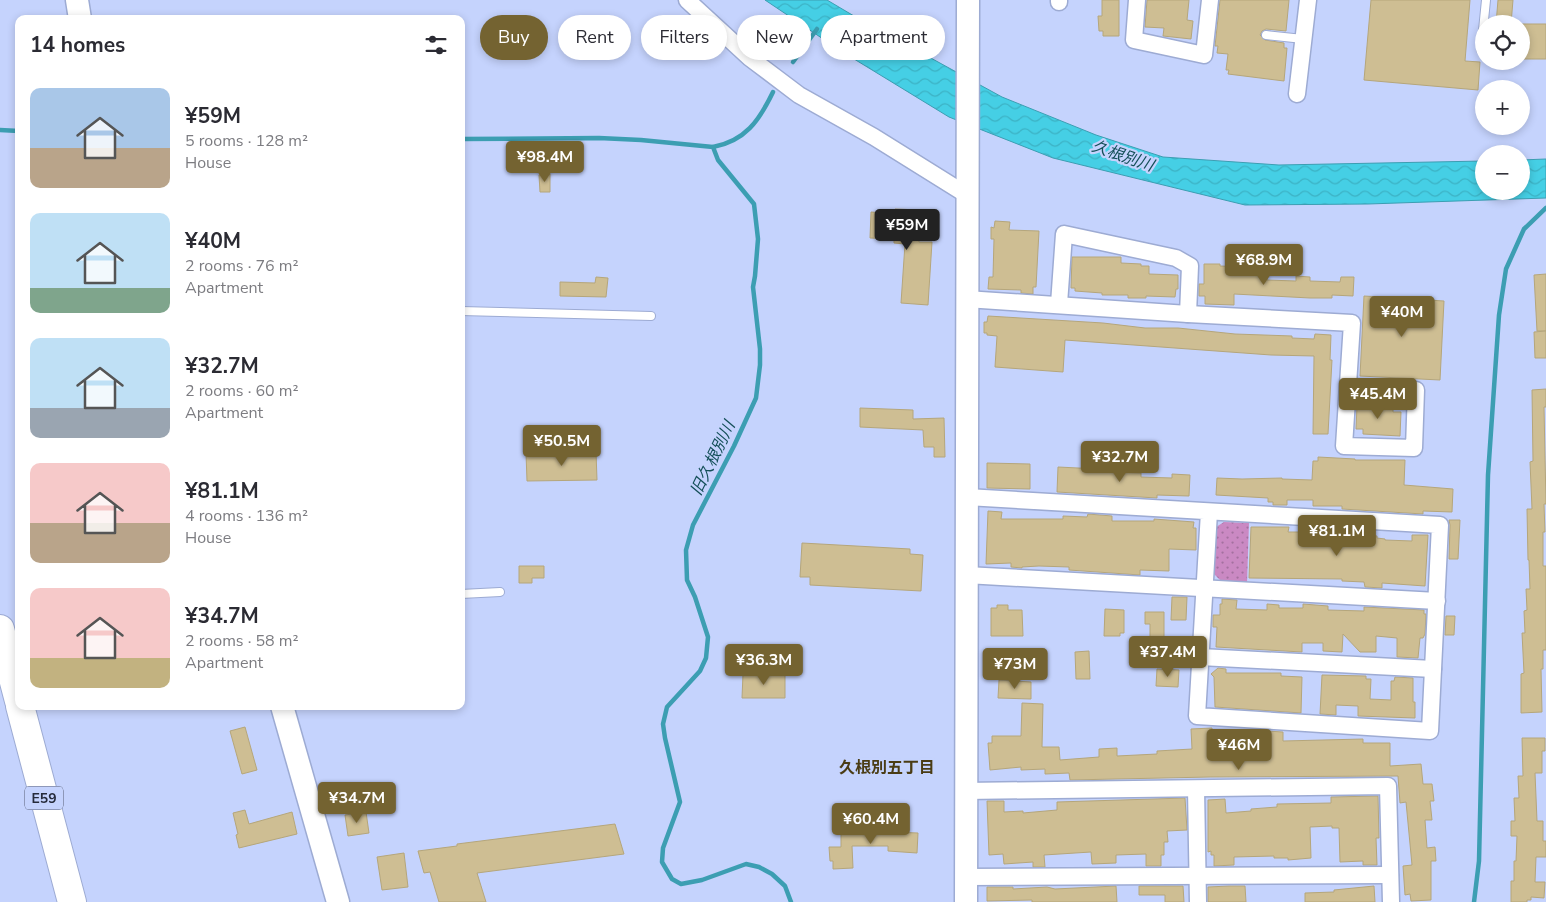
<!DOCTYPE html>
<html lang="en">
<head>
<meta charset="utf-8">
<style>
	body { margin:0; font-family:"Nunito Sans","Noto Sans JP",sans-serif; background:#f7f7f7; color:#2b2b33; height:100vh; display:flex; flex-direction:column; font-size:19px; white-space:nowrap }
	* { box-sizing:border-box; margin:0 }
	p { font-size:16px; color:#7c7c81 }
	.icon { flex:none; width:28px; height:28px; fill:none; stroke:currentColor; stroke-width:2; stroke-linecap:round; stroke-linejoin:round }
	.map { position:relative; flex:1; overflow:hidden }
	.sheet { position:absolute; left:15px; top:15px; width:450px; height:695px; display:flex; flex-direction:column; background:#fff; border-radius:10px; box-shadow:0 2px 8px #0003 }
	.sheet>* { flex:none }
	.hud { position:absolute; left:480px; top:15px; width:475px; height:45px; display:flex; gap:10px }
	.tools { position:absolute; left:1475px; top:15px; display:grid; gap:10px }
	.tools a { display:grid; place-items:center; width:55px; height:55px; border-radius:50%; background:#fff; box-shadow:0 2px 8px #0003; font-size:25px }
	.price { position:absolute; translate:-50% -42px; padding:0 11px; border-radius:5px; background:#746331; color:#fff; font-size:16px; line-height:32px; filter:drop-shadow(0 1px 2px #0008) }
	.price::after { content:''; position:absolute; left:50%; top:30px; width:15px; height:11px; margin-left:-8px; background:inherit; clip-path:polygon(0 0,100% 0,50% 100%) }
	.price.on { background:#222; color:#fff }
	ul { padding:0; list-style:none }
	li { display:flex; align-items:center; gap:15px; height:125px; padding:0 15px }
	li span { display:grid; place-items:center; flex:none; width:140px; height:100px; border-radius:10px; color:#555 }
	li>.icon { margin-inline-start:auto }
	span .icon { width:60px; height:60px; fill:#fffc; stroke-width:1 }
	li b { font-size:21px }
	h2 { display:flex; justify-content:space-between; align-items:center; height:60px; padding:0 15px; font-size:21px }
	.chip { padding:0 18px; border-radius:22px; background:#fff; box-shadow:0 2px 8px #0003; font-size:18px; line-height:45px }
	.chip.on { background:#746331; color:#fff }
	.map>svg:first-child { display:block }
</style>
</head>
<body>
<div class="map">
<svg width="1546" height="902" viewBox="0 0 1546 902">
	<defs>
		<pattern id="grass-dots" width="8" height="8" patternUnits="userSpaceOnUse" patternTransform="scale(1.25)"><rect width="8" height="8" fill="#ca89c3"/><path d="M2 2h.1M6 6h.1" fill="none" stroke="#a470a0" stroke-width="1.8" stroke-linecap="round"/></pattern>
		<pattern id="water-waves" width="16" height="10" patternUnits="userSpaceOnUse" patternTransform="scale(1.25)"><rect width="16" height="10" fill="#45cfe5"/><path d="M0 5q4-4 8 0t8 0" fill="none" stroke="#3cb2c5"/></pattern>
	</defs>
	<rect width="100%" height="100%" fill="#c5d3fd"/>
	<!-- grass -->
	<polygon fill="url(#grass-dots)" points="1224,522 1249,523 1247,583 1221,581 1214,574 1216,527"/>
	<!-- water -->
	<polygon fill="url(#water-waves)" stroke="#3c9eb2" points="765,0 827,0 854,16 1002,97 1096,135 1163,157 1279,165 1484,161 1484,191 1521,191 1521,160 1546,159 1546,198 1368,204 1245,205 1053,158 949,117 841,51"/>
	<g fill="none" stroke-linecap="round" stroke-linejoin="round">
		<!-- stream -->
		<g stroke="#3c9eb2" stroke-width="4.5">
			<polyline points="793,62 817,29"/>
			<polyline points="0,130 19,131"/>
			<polyline points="461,139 599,138 641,140 713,147 718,160 754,204 758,239 755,276 753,287 760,349 760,365 756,398 734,446 693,525 686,550 687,580 695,597 708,637 706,658 700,671 667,707 663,724 665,738 680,802 663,848 662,862 672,879 681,884 702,880 746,864 759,867 772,874 785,886 791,902"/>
			<path d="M713 147C745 141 759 121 773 92"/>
			<polyline points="1474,902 1479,861 1488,475 1499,315 1506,269 1524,229 1546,208"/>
		</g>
	</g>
	<!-- building -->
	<g fill="#cebe93" stroke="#b5a67b">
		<polygon points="1102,0 1119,0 1119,36 1103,36 1103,31 1099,31 1098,16 1102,16"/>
		<polygon points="1147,0 1189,0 1187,20 1193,21 1191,39 1163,36 1164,28 1145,27"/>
		<polygon points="1220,0 1289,0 1286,31 1266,29 1262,31 1260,35 1265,40 1284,43 1284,48 1287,48 1284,81 1228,74 1229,70 1226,70 1228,54 1217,53 1218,46 1215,46"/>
		<polygon points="1371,0 1470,0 1465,61 1480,62 1478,90 1364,80"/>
		<polygon points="1498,0 1513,0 1511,24 1496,24"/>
		<rect x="1521" y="24" width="25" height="35"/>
		<polygon points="550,174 550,192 540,192 539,175"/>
		<polygon points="895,209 920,210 919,242 932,242 928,305 901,303 905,244 894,243 894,239 870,238 871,212 895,214"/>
		<polygon points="995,221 1010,222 1009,230 1039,231 1036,287 1033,287 1033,294 1021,293 1021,290 988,289 989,277 993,277 994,239 991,239 991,227 994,228"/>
		<polygon points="1072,257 1121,257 1121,263 1141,264 1141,266 1149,266 1149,274 1178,275 1178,289 1176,289 1175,297 1146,296 1146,298 1128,298 1128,295 1102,295 1102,293 1075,291 1075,288 1071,288"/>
		<polygon points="1204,264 1220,264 1220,266 1246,267 1246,271 1267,272 1267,280 1296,281 1296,276 1310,277 1310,281 1340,282 1341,277 1354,277 1353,296 1332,295 1332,298 1310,298 1234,294 1234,305 1205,304 1205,296 1199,296 1199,284 1204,284"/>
		<polygon points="1546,274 1546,331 1537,331 1534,275"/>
		<polygon points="596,277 608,278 606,297 560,296 560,282 595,283"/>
		<polygon points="1364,296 1444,301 1440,380 1360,376"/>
		<polygon points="988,316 1103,323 1145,328 1178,328 1235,334 1292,336 1292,338 1314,339 1315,334 1331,335 1330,360 1332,360 1328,434 1313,434 1314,356 1271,355 1065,340 1063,372 995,367 997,336 987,335 987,333 984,333 984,322 987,322"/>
		<polygon points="1546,331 1546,358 1535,358 1534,332"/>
		<polygon points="1546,389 1546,407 1544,407 1546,504 1544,504 1545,532 1543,532 1543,566 1546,566 1546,650 1543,650 1543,669 1541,669 1542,712 1521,713 1521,674 1524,673 1522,633 1525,633 1524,611 1527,610 1526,589 1530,589 1529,560 1528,560 1527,509 1532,509 1530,462 1533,461 1532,390"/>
		<polygon points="1363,402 1374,402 1374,408 1393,409 1393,412 1401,412 1400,436 1363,434 1363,429 1356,429 1357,406 1363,406"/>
		<polygon points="860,408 913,410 913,419 944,418 945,457 934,457 934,447 924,447 923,430 860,427"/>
		<polygon points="596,452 597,480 527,481 526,453"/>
		<polygon points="1318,457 1355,459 1355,460 1405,460 1404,485 1453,489 1452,512 1423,511 1423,514 1342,509 1342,506 1313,506 1313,500 1287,500 1287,505 1273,505 1273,502 1268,502 1268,498 1216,495 1217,478 1242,479 1282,478 1282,479 1312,480 1313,461 1318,461"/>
		<polygon points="987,463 1030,464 1030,489 987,488"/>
		<polygon points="1058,467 1118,470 1118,472 1141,473 1141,477 1172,478 1172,474 1190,475 1189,496 1157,495 1157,498 1057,492"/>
		<polygon points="988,511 1002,512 1001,519 1063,519 1063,516 1087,517 1088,514 1112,516 1112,521 1154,521 1154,519 1194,522 1193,528 1196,528 1196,550 1169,549 1169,571 1140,570 1140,575 1069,570 1069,567 1039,566 1022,567 1022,568 1011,567 1011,563 986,564"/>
		<polygon points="1449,520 1460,520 1458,559 1449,559 1450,525"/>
		<polygon points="1251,527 1289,527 1288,532 1320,532 1320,530 1337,529 1359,530 1359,535 1377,536 1377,538 1385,539 1385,540 1412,541 1412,535 1428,535 1425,586 1382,583 1382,588 1365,587 1364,582 1342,581 1342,579 1249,578"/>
		<polygon points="802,543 910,549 910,554 923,555 921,591 810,585 810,577 800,577"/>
		<polygon points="519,566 544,566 544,578 532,578 532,583 519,583"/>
		<polygon points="1172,597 1187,597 1186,620 1171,620"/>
		<polygon points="1222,599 1237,600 1236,609 1267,610 1267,604 1279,605 1279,608 1303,608 1303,604 1328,606 1328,610 1364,611 1364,607 1424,610 1424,614 1426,614 1425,634 1423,638 1420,638 1418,658 1397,657 1397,638 1376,636 1376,652 1360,652 1343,634 1342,652 1323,651 1323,643 1302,643 1302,652 1216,647 1217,627 1213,627 1213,615 1220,615 1220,604 1222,604"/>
		<polygon points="997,605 1008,605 1008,610 1022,610 1023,636 991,636 991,608 997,608"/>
		<polygon points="1105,609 1124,610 1124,633 1120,633 1120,636 1104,636"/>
		<polygon points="1145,612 1164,612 1164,641 1150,641 1150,624 1145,624"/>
		<polygon points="1446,616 1455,616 1454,635 1445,635"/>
		<polygon points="1089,651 1090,679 1076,679 1075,652"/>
		<polygon points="1218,668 1226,669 1226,673 1281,673 1281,676 1302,677 1301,713 1215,707 1214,677 1211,674"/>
		<polygon points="1157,669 1179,670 1178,687 1156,686"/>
		<polygon points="743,674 785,675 785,698 742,698"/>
		<polygon points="1322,675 1366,676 1366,679 1371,679 1370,699 1391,700 1391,681 1394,681 1395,677 1413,678 1413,702 1415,702 1415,718 1358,716 1358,706 1336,705 1336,715 1320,714"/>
		<polygon points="999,680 1031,682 1031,699 998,698"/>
		<polygon points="1022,703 1043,704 1042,747 1059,747 1060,760 1099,757 1099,749 1117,748 1117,756 1157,754 1157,751 1192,749 1191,729 1212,728 1212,735 1251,736 1251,730 1283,732 1283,741 1363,739 1363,743 1390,743 1390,766 1421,764 1423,784 1432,784 1434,801 1430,801 1432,820 1425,820 1427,848 1435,847 1436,861 1431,861 1431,900 1411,901 1410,894 1405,895 1403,866 1412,865 1406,802 1400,803 1398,776 1210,777 1070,780 1069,773 1045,774 1045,769 1021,770 1021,767 990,770 988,743 992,743 992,736 1021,736"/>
		<polygon points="245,727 257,770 242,774 230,731"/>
		<polygon points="1522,738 1545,738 1545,751 1542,751 1542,773 1535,773 1537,821 1543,821 1543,841 1546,841 1546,857 1536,857 1535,882 1545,882 1544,898 1531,897 1531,900 1527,900 1527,902 1511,902 1511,881 1514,881 1514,861 1516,861 1517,836 1511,836 1511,821 1515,821 1514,798 1519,798 1518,776 1523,776"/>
		<polygon points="1378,796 1379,838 1376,838 1377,865 1363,865 1363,861 1340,862 1339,828 1332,828 1332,826 1310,827 1311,858 1288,860 1288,858 1274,858 1274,856 1234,857 1234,865 1214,866 1214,855 1211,855 1211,851 1208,852 1208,800 1225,799 1226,813 1251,811 1251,809 1277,807 1277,804 1331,803 1331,797"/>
		<polygon points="1185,798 1187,830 1167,831 1168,842 1164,842 1164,855 1161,855 1161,866 1146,866 1146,854 1116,855 1116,863 1092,864 1091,852 1044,855 1045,867 1033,867 1033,862 1004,864 1003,854 989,855 987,801 1004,801 1004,812 1023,811 1023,813 1057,810 1057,802"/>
		<polygon points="245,810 249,824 292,812 297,834 239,848 236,835 238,834 233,813"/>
		<polygon points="366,812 369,833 348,836 345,815"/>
		<polygon points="615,824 624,854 477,873 486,902 439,902 430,872 424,873 418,851 457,846 457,844"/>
		<polygon points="841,830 918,833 917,853 888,851 888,846 852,846 853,868 833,869 833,861 830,861 829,847 841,847"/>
		<polygon points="404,853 408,887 382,890 377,857"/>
		<polygon points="1116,886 1117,902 1032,902 1032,900 987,901 987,887 1013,887 1013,889 1047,887 1055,889"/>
		<polygon points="1139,886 1183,886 1184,902 1165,902 1165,895 1139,895"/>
		<polygon points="1229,886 1245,886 1246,902 1208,902 1208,887"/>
		<polygon points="1374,886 1375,902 1305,902 1305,893 1334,892 1334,890"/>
	</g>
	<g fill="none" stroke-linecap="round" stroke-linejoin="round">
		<!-- lane casing -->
		<g stroke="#9dabd3" stroke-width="10">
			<g id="lane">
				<polyline points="1266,35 1303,39"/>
				<polyline points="1481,50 1486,0"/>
				<polyline points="461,311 651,316"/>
				<polyline points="461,594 500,592"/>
			</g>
		</g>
		<!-- street casing -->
		<g stroke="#9dabd3" stroke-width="19">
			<g id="street">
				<polyline points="687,0 750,58 799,95 874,137 967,195"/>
				<polyline points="1137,0 1134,40 1204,55 1210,0"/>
				<polyline points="1059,2 1059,0"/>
				<polyline points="1297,94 1308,0"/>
				<polyline points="966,299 1188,314 1352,323 1344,446 1414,448 1416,390 1348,389"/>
				<polyline points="1059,304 1064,234 1176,258 1190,266 1188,314"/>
				<polyline points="967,497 1440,525 1430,731 1197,716 1209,512"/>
				<polyline points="966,575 1437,601"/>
				<polyline points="1200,657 1433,669"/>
				<polyline points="1196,789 1198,902"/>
				<polyline points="965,791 1388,786 1391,902"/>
				<polyline points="965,877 1390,875"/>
			</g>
		</g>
		<!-- secondary casing -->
		<g stroke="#9dabd3" stroke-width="25">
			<g id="secondary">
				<polyline points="77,0 80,19"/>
				<polyline points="282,706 338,902"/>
				<polyline points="966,902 968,0"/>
			</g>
		</g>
		<!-- highway casing -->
		<g stroke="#9dabd3" stroke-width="30">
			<g id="highway">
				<polyline points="0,629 19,701"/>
				<polyline points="20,706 72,902"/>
			</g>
		</g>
		<!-- lane -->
		<use href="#lane" stroke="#fff" stroke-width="8"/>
		<!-- street -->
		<use href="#street" stroke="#fff" stroke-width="16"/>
		<!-- secondary -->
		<use href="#secondary" stroke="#fff" stroke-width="22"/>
		<!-- highway -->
		<use href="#highway" stroke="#fff" stroke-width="28"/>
	</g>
	<g text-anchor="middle" stroke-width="4.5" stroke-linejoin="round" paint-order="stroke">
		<!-- shield labels -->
		<rect fill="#c5d3fd" stroke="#565d75" stroke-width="1" x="25" y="786.5" width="38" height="23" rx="4"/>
		<g font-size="14" font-weight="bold" fill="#262b3b">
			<text x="44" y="803">E59</text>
		</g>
		<!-- water labels -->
		<g font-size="16" font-style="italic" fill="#144f58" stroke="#c5d3fd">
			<text transform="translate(1123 155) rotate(19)" y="6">久根別川</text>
			<text transform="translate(712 458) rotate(-64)" y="6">旧久根別川</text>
		</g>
		<!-- neighbourhood labels -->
		<g font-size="16" font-weight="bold" fill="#4a3c14" stroke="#c5d3fd">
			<text x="887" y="773">久根別五丁目</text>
		</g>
	</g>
</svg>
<div class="tools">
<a><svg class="icon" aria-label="locate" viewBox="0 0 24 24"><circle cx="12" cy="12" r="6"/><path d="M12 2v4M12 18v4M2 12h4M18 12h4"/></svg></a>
<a>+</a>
<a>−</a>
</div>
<b class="price" style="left:545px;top:183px">¥98.4M</b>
<b class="price on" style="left:907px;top:251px">¥59M</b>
<b class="price" style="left:1264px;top:286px">¥68.9M</b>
<b class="price" style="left:1402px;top:338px">¥40M</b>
<b class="price" style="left:1378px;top:420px">¥45.4M</b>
<b class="price" style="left:562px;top:467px">¥50.5M</b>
<b class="price" style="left:1120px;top:483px">¥32.7M</b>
<b class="price" style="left:1337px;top:557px">¥81.1M</b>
<b class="price" style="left:1168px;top:678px">¥37.4M</b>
<b class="price" style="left:764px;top:686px">¥36.3M</b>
<b class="price" style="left:1015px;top:690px">¥73M</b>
<b class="price" style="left:1239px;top:771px">¥46M</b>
<b class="price" style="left:357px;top:824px">¥34.7M</b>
<b class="price" style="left:871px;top:845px">¥60.4M</b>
<div class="hud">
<a class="chip on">Buy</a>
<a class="chip">Rent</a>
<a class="chip">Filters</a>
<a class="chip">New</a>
<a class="chip">Apartment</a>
</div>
<section class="sheet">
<h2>14 homes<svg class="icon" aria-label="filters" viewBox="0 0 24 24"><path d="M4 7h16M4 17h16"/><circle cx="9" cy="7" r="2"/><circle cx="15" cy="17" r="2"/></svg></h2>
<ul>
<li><span style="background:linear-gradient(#a9c7e8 60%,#b9a48a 0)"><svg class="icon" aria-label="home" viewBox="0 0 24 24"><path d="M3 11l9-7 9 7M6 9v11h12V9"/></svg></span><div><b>¥59M</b><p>5 rooms · 128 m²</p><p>House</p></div></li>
<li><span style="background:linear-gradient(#bfe0f5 75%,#7fa58c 0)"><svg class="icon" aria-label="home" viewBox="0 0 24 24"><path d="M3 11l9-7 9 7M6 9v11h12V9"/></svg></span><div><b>¥40M</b><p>2 rooms · 76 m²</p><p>Apartment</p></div></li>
<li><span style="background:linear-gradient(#bfe0f5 70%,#9aa5b1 0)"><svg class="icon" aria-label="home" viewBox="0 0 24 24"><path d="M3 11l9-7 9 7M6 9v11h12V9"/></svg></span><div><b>¥32.7M</b><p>2 rooms · 60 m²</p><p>Apartment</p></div></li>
<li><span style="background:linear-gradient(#f6c9c9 60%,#b9a48a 0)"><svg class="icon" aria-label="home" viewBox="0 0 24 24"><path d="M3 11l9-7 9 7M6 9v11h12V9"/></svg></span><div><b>¥81.1M</b><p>4 rooms · 136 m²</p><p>House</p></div></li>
<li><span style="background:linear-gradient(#f6c9c9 70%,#c2b280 0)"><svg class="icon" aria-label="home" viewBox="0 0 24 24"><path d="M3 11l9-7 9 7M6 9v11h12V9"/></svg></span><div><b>¥34.7M</b><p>2 rooms · 58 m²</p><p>Apartment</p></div></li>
</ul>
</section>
</div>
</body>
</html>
